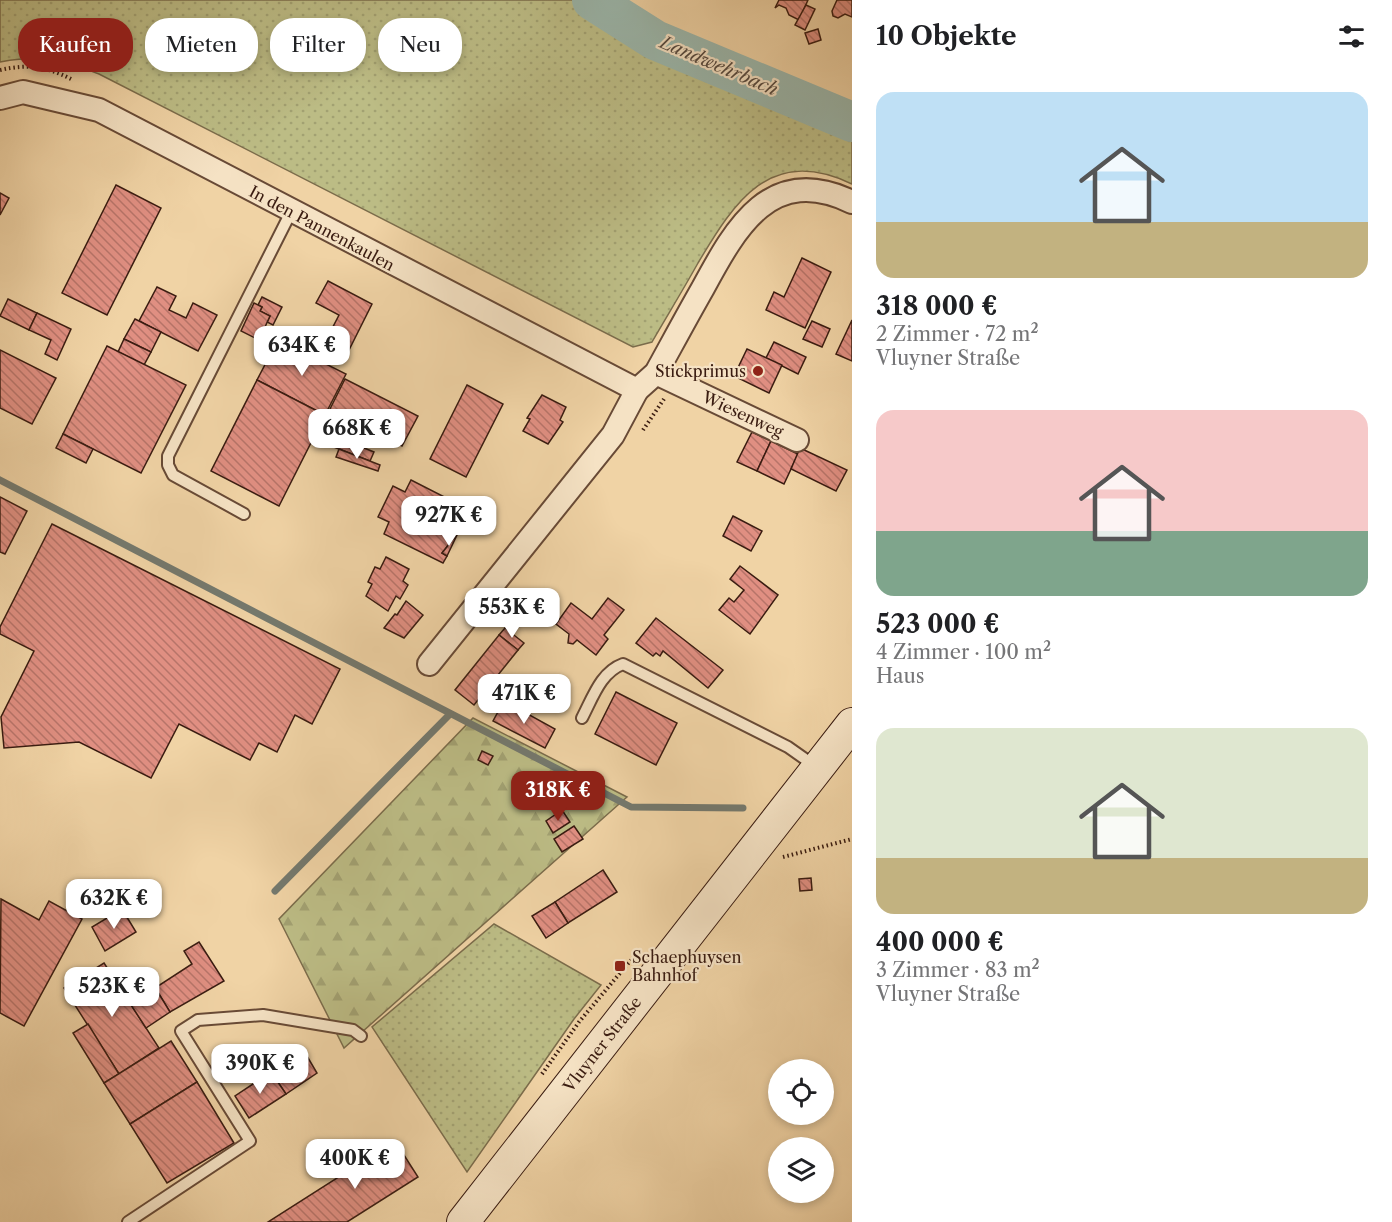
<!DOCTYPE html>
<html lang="de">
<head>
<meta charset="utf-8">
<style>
	body { margin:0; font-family:"Libre Caslon Text",serif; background:#f2f2f2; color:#202124; height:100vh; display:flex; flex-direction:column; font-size:22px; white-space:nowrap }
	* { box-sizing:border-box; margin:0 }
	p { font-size:20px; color:#757577 }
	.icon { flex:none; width:33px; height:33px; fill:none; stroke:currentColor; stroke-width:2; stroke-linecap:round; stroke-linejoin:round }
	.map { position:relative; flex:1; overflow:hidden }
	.details { display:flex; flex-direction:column; background:#fff; width:540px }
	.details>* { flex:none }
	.top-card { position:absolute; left:18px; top:18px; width:570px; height:54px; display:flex; gap:12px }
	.controls { position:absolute; left:768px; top:1059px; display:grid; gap:12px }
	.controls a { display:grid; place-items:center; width:66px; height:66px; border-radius:50%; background:#fff; box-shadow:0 3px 9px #0003; font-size:30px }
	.price { position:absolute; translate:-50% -51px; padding:0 14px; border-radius:12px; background:#fff; color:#222; font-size:20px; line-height:39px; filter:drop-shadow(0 2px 3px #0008) }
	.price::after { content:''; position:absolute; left:50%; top:36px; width:18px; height:14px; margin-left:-9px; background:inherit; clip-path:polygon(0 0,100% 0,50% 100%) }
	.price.on { background:#8f2418; color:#fff }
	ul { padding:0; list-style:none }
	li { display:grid; align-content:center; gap:12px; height:318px; padding:0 24px }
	li span { display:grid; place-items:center; height:186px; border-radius:18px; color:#555 }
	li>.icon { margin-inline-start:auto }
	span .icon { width:108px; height:108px; fill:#fffc; stroke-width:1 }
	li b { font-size:26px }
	h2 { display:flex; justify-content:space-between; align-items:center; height:72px; padding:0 24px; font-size:26px }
	.pill { padding:0 21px; border-radius:24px; background:#fff; box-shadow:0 3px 9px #0003; font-size:21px; line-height:54px }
	.pill.on { background:#8f2418; color:#fff }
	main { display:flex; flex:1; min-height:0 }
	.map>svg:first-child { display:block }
</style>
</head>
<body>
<main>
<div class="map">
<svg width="852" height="1222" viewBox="0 0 852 1222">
	<defs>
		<pattern id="grass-dots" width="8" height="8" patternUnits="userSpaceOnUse" patternTransform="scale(1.5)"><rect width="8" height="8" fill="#bcbc85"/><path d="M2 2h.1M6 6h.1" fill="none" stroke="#a2a172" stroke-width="1.8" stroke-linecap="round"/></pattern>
		<pattern id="forest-firs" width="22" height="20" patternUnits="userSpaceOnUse" patternTransform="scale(1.5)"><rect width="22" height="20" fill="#bcbc85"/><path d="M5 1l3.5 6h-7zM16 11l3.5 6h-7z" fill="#a2a172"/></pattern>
		<pattern id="building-back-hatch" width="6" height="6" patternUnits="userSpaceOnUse" patternTransform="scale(1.5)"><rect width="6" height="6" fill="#e08f82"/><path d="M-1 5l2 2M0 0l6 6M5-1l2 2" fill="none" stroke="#b77469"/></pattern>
	</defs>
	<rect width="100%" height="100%" fill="#f0d3a5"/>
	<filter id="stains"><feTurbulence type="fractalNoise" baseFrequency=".00333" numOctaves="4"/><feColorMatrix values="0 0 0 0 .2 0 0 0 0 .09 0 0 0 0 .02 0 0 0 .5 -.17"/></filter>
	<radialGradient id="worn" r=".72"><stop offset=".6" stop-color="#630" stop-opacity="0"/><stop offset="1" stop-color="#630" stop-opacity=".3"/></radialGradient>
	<!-- grass -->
	<g fill="url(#grass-dots)" stroke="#7b6c4b" stroke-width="1.5">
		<path d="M0 0H612L661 31 852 111V184C770 145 735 201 698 263 683 290 667 316 652 342L633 347 99 74C58 59 44 54 0 62Z"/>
		<polygon points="494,924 601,985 574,1019 467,1172 372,1027"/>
	</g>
	<!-- forest -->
	<polygon fill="url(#forest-firs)" stroke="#7b6c4b" stroke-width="1.5" points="473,718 627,797 344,1048 279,919"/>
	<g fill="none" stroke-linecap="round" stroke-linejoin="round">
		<!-- stream -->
		<g stroke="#74796e" stroke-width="7">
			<polyline points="0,480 631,807 743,808"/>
			<polyline points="275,891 450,714"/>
		</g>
		<!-- river -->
		<polyline stroke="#9bb7ac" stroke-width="40" points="592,0 655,40 852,122"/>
	</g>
	<!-- building -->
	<g fill="url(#building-back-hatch)" stroke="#3a1c11" stroke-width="1.5">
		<polygon points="779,0 808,0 799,20 789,15 786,8 779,5 775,8"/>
		<polygon points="837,0 852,0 852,17 845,14 838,18 833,16 832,11"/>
		<polygon points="806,5 815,9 805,30 795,25"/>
		<polygon points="818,29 821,40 809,44 805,33"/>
		<polygon points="116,185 161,208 107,315 62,293"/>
		<polygon points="0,193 9,198 0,215"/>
		<polygon points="802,258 831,272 805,328 766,310 774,292 784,297"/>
		<polygon points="328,281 372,304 345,358 323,346 339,315 316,303"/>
		<polygon points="157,287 176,296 169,310 186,318 193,303 217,315 198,351 139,321"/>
		<polygon points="262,297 282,307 273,325 267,322 270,316 260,311 262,307 258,305"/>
		<polygon points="8,299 37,313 29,330 0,316"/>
		<polygon points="254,303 262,307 260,311 270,316 259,340 241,331"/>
		<polygon points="37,313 71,329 57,360 45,354 51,340 29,330"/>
		<polygon points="135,319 161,332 151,352 124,339"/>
		<polygon points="852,320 852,361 836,354"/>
		<polygon points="812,321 830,329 822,347 803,339"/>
		<polygon points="124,339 151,352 144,365 118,352"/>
		<polygon points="278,340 346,374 325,415 257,380"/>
		<polygon points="774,342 806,357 798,374 766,358"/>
		<polygon points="107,346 186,385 141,473 63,434"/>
		<polygon points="747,349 782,365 769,393 734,376"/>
		<polygon points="0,350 56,378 32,424 0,408"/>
		<polygon points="345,379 418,416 402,446 330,409"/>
		<polygon points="257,380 325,415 279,506 211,471"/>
		<polygon points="467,385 503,404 466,477 430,459"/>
		<polygon points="542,395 566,407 560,420 563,422 548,444 523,431 530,419 527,418"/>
		<polygon points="752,432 771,441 757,471 737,462"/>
		<polygon points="63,434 93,449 86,463 56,448"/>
		<polygon points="329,434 374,452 370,461 326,444"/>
		<polygon points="771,441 798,454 784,484 757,471"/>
		<polygon points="800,448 847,470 836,491 791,469"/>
		<polygon points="339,449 380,465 378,471 336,457"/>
		<polygon points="411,480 470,510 458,533 442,553 447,556 443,563 384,534 389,522 378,517 393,486 405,492"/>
		<polygon points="0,497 27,511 5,554 0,552"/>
		<polygon points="733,516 762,531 751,551 723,536"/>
		<polygon points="52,524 340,669 312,724 295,715 277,752 259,743 250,760 179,724 151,778 79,742 4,748 1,717 34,651 0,634 0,627"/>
		<polygon points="458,533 447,556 442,553"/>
		<polygon points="386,557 409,569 403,581 408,585 400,599 396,596 388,611 366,596 372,584 368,582 375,567 380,569"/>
		<polygon points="740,566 778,595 750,634 719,610 729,598 734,602 744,590 730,579"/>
		<polygon points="608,598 624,610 604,635 608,639 596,655 577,640 573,644 568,643 569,634 556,624 571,603 592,619"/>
		<polygon points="406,601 423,615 404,638 384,628 395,614 397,615"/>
		<polygon points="656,618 723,670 708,688 663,651 660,656 656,653 653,656 636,643"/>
		<polygon points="505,628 524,643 518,650 499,635"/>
		<polygon points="499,635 518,650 474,705 455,690"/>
		<polygon points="616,692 677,723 656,765 595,734"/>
		<polygon points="504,701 555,729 545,748 493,721"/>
		<polygon points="482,751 493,756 488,765 478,760"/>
		<polygon points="562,810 570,822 553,833 546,821"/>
		<polygon points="574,826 583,839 562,852 554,839"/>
		<polygon points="603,870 617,892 568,923 555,902"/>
		<polygon points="811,878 812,890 800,891 799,879"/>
		<polygon points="1,899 39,920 49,901 82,919 24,1026 0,1013"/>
		<polygon points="555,902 568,923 546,938 532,916"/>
		<polygon points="122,909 136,932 105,951 92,927"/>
		<polygon points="199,942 224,981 170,1012 155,988 192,964 184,951"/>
		<polygon points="104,963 159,1048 119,1074 64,988"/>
		<polygon points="147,974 170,1012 146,1028 122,991"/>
		<polygon points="88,1024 119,1074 104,1083 73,1033"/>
		<polygon points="171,1041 197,1082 130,1124 104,1083"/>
		<polygon points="304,1051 317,1073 286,1094 271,1072"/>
		<polygon points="271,1072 286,1094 249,1118 235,1096"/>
		<polygon points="197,1082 234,1143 167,1183 130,1124"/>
		<polygon points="395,1141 418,1177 347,1222 268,1222"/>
	</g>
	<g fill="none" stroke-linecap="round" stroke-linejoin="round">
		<!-- service casing -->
		<g stroke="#684a36" stroke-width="14">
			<g id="service">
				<polyline points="244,514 173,475 168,465 168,456 291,212"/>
				<path d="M582 718C593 697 601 672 623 664L788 747 815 766"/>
				<polyline points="128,1222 250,1141 181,1031 198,1020 263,1015 353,1030 361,1036"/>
			</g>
		</g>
		<!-- minor casing -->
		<g stroke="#684a36" stroke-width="26">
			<g id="minor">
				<path d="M0 98 23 92 99 110 637 390 656 373C672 344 687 316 703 288 736 227 771 163 852 202"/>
				<polyline points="656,373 797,440"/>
				<polyline points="429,664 613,435 637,390"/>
			</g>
		</g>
		<!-- secondary casing -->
		<g stroke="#3a1c11" stroke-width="34">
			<polyline id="secondary" points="463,1222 852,724"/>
		</g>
		<!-- path -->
		<g stroke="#3a1c11" stroke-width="4" stroke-dasharray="1.5 3" stroke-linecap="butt">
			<path d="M0 70C28 64 45 66 71 79"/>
			<polyline points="643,430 664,399"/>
			<polyline points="783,857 852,839"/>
			<polyline points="542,1074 579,1022 631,960"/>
		</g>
		<!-- service -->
		<use href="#service" stroke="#f5e2c4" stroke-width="10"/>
		<!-- minor -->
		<use href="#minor" stroke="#f5e2c4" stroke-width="22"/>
		<!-- secondary -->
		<use href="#secondary" stroke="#f5e2c4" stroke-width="32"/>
	</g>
	<!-- markers -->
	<g fill="#8f2418" stroke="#f5e2c4" stroke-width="2">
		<circle cx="758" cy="371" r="6"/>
		<rect x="614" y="960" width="12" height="12" rx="3"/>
	</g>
	<g text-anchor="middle" stroke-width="4.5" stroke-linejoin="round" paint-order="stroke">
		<!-- street labels -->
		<g font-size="16" fill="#3a1c11" stroke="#f5e2c4">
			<text transform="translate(322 228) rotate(28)" y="6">In den Pannenkaulen</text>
			<text transform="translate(743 414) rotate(25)" y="6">Wiesenweg</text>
			<text transform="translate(602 1044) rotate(-52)" y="6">Vluyner Straße</text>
		</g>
		<!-- poi labels -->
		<g font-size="16" fill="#3a1c11" stroke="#f5e2c4" text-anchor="end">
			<text x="746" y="377">Stickprimus</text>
			<text x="632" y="963" text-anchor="start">Schaephuysen<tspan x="632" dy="18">Bahnhof</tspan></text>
		</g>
		<!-- water labels -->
		<g font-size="18" font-style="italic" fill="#574a40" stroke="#f5e2c4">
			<text transform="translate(719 66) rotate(23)" y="6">Landwehrbach</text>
		</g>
	</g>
	<rect width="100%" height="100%" filter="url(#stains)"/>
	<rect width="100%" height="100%" fill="url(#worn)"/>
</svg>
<div class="controls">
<a><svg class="icon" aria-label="locate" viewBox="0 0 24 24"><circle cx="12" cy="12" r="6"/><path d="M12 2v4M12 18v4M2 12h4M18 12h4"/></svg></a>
<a><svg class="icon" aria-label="layers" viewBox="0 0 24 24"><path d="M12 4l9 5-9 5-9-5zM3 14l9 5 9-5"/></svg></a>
</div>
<b class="price" style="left:302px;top:377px">634K €</b>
<b class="price" style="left:357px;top:460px">668K €</b>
<b class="price" style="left:449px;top:547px">927K €</b>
<b class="price" style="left:512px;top:639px">553K €</b>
<b class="price" style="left:524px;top:725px">471K €</b>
<b class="price on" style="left:558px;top:822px">318K €</b>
<b class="price" style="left:114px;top:930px">632K €</b>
<b class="price" style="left:112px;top:1018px">523K €</b>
<b class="price" style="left:260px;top:1095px">390K €</b>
<b class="price" style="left:355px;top:1190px">400K €</b>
<div class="top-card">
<a class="pill on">Kaufen</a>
<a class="pill">Mieten</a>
<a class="pill">Filter</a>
<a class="pill">Neu</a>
</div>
</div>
<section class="details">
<h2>10 Objekte<svg class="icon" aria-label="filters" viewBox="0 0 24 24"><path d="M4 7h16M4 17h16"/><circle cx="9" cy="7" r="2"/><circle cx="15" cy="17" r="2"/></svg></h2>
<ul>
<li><span style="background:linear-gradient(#bfe0f5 70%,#c2b280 0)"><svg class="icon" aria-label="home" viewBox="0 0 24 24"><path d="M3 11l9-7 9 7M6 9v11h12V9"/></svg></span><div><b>318 000 €</b><p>2 Zimmer · 72 m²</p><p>Vluyner Straße</p></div></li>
<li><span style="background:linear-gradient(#f6c9c9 65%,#7fa58c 0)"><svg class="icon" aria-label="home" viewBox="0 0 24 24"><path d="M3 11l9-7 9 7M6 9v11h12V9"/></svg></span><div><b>523 000 €</b><p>4 Zimmer · 100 m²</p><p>Haus</p></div></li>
<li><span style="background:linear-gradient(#dfe7d0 70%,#c2b280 0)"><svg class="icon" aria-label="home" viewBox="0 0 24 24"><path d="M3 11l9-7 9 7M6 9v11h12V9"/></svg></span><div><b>400 000 €</b><p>3 Zimmer · 83 m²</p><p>Vluyner Straße</p></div></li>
</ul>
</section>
</main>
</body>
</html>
